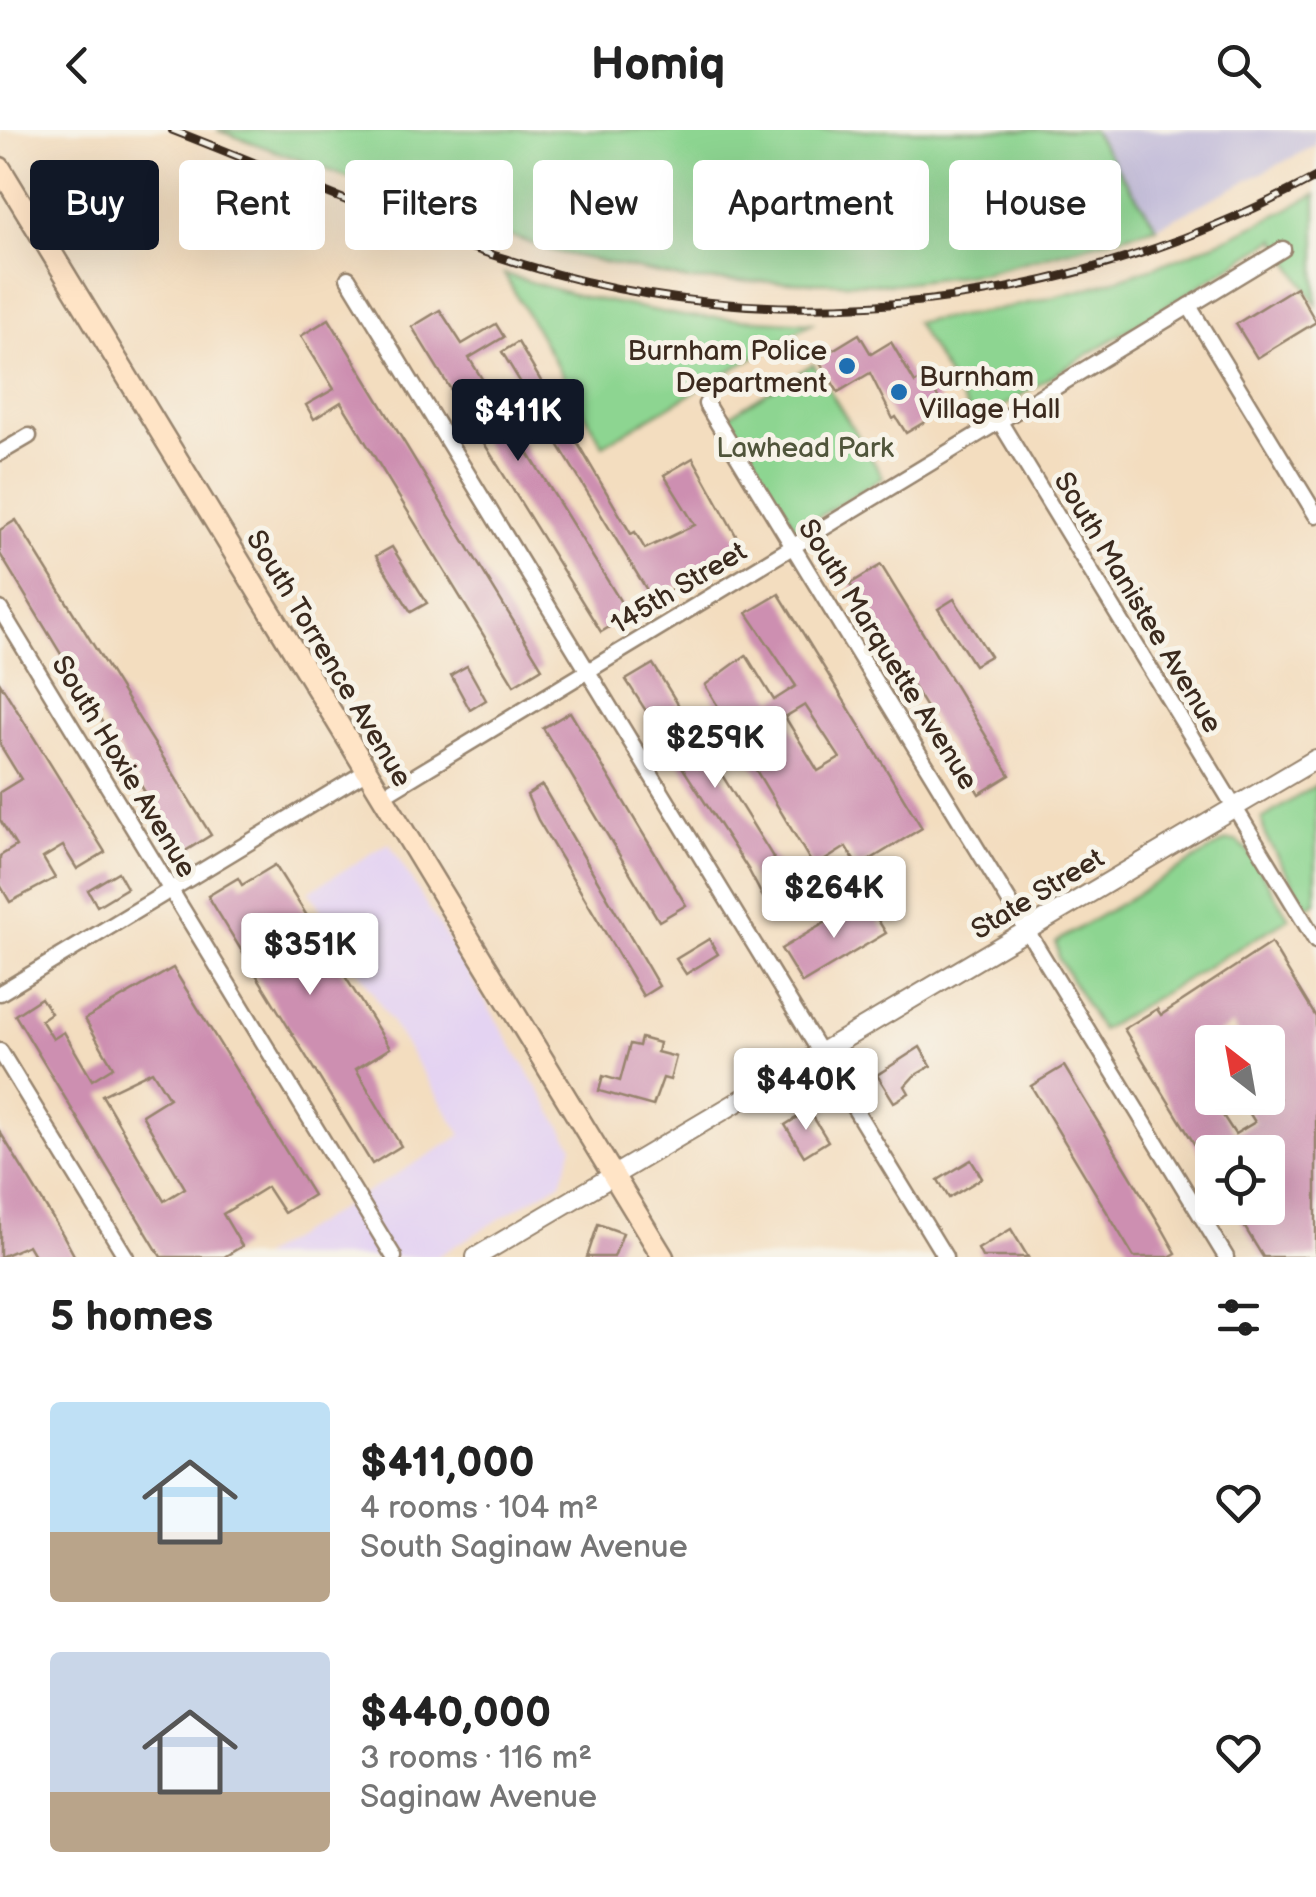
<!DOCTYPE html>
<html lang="en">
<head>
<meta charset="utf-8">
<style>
	body { margin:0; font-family:"Balsamiq Sans",sans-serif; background:#f6f6f6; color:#222; height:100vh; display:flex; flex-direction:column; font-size:38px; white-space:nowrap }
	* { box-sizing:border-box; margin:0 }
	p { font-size:32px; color:#767676 }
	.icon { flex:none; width:55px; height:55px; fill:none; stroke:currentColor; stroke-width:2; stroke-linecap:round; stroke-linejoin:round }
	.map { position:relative; height:1127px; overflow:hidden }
	.sheet { display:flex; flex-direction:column; background:#fff; flex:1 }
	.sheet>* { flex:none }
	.banner { position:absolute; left:30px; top:30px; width:1258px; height:90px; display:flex; gap:20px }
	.needle { width:65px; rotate:329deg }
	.fabs { position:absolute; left:1195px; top:895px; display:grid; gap:20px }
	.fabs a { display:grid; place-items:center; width:90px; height:90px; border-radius:10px; background:#fff; box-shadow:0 10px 40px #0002; font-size:50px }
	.price { position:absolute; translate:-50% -85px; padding:0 22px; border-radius:10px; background:#fff; color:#222; font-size:32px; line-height:65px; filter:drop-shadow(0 2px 5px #0008) }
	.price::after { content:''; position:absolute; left:50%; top:60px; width:30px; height:22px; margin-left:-15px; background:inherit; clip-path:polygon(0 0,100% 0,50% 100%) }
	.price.on { background:#111827; color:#fff }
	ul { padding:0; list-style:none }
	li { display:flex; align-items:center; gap:30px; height:250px; padding:0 50px }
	li span { display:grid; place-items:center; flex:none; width:280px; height:200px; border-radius:10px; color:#555 }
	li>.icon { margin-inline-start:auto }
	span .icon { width:120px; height:120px; fill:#fffc; stroke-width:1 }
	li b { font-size:42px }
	h2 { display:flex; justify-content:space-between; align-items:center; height:120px; padding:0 50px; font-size:42px }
	.chip { padding:0 35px; border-radius:10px; background:#fff; box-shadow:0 10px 40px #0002; font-size:35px; line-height:90px }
	.chip.on { background:#111827; color:#fff }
	header { display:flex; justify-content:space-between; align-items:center; height:130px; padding:0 50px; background:#fff; font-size:45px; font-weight:700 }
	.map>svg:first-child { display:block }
</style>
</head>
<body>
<header><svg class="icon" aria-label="back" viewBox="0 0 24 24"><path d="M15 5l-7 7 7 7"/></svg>Homiq<svg class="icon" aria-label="search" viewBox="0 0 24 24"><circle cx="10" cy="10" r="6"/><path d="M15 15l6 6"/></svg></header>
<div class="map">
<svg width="1316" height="1127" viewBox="0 0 1316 1127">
	<rect width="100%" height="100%" fill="#f7f3e8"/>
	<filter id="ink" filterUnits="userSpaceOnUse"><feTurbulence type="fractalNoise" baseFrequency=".01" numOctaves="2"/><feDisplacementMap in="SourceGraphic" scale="20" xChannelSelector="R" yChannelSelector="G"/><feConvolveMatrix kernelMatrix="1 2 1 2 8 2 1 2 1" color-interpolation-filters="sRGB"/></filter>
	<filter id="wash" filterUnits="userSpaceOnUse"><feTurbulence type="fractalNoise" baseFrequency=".0048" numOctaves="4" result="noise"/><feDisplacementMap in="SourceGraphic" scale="40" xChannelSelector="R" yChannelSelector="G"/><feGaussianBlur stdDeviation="2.25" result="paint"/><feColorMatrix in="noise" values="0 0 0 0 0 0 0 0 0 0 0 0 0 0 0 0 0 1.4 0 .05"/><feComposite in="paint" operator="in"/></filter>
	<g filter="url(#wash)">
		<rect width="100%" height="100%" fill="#f3ddbf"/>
		<!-- built -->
		<polygon fill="#e4d3f2" points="389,713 573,1016 561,1052 436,1127 260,1127 462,1005 309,761"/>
		<!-- industrial -->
		<polygon fill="#c6c0da" points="1092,0 1316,0 1316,15 1157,97"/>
		<!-- green -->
		<g fill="#8dd591" stroke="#648058" stroke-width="2.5">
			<polygon points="217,0 1092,0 1157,97 986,142 894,154 688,150 552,121"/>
			<path d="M1316 64V175L1276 109 976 293 915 192C1056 176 1191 133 1316 64Z"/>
			<polygon points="504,144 579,166 684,186 812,193 603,315"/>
			<polygon points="813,234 883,347 797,400 727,287"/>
			<polygon points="1316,655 1316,772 1307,777 1265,706 1262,689"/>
			<polygon points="1226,711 1237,711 1250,724 1289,788 1101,900 1059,829 1056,812"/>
		</g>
		<g id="blocks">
			<!-- building -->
			<g fill="#cd8fb1" fill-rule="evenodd">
				<polygon points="1296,157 1316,192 1257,228 1236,194"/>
				<polygon points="440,180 462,214 496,194 504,207 469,228 629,485 601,502 412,197"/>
				<polygon points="329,189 542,538 514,555 341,272 314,289 306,275 334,259 301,206"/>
				<polygon points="859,204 871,224 891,212 915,253 926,247 940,271 931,277 936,285 906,303 896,287 893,289 870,243 838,262 818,229"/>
				<polygon points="518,212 631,404 635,402 645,419 695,395 664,345 693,328 743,418 653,470 502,222"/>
				<polygon points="16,390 211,705 182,723 0,424 0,400"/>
				<polygon points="392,417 427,473 411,482 376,426"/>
				<polygon points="881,435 1010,645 979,664 850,454"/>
				<path d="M779 464 922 698 858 737 846 717 814 737 705 555 746 525 774 570 796 556 747 483ZM805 575 840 628 818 641 785 587Z"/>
				<polygon points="954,469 990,526 974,535 938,479"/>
				<polygon points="653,534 776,732 807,767 774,788 748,739 626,550"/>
				<polygon points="467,536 486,570 470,580 451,545"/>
				<polygon points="0,553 105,722 77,739 63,716 43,728 55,748 10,772 0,755 0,726 16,716 0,690 0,662 21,649 0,615"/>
				<polygon points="570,582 686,775 659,791 543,598"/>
				<polygon points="542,655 659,856 643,866 538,690 527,665"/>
				<polygon points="275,735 390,918 356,939 401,1016 372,1034 208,766 238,748 242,755"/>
				<polygon points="118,742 127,758 97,776 88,760"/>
				<polygon points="865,769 886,803 802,853 781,819"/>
				<polygon points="709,809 718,824 686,844 676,829"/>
				<path d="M1271 813 1316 887V1127H1263L1233 1078H1268V1022H1212V1043L1124 899 1157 879 1161 885ZM1232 895 1243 912H1268V949L1279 968H1240L1255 992 1235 1004 1212 969V907Z"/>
				<path d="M173 838 313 1065 284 1083 267 1057 223 1084 242 1116 224 1127H161L15 885 41 868 51 883 41 890 53 909 64 902 92 950 113 937 85 889ZM152 941 169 968 142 985 185 1058 164 1071 102 965Z"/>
				<polygon points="641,908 659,913 657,922 676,927 670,950 663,948 653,976 599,961 603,946 620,951 630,914 639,916"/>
				<polygon points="920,917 931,936 914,946 905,956 909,963 894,972 877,945"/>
				<polygon points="1064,936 1162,1098 1176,1123 1169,1127 1134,1127 1031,956"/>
				<polygon points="809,980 828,1011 804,1026 785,995"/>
				<polygon points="0,1002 63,1105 75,1127 35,1127 28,1115 0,1127"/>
				<polygon points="971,1030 982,1048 949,1068 938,1050"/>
				<polygon points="598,1094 623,1103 614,1127 587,1127"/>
				<polygon points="1011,1099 1028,1127 982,1127 978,1119"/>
			</g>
		</g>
	</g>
	<g filter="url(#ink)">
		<use href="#blocks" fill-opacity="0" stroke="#97846e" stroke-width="2.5"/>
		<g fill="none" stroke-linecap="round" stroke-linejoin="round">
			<!-- minor casing -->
			<g stroke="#97846e" stroke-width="19">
				<g id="minor">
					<polyline points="348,148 945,1127"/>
					<polyline points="1189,176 1316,385"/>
					<polyline points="706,274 1226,1127"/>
					<polyline points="1000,292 1316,811"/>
					<polyline points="0,323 29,306"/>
					<polyline points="0,479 394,1127"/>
					<polyline points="382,666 1283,119"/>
					<polyline points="0,863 367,641"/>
					<polyline points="0,921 126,1127"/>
				</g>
			</g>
			<!-- tertiary casing -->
			<g stroke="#97846e" stroke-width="22">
				<polyline id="tertiary" points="476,1127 1316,629"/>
			</g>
			<!-- secondary casing -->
			<g stroke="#97846e" stroke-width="25">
				<polyline id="secondary" points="0,38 663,1127"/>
			</g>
			<!-- minor -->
			<use href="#minor" stroke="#fff" stroke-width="14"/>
			<!-- tertiary -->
			<use href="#tertiary" stroke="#fff" stroke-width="18"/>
			<!-- secondary -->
			<use href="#secondary" stroke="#ffe4c6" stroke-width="20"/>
			<!-- rail casing -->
			<g stroke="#3b2a1e" stroke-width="9">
				<path id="rail" d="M172 0C289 45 405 99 525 135 788 216 1077 177 1316 47"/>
			</g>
			<!-- rail -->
			<use href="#rail" stroke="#f7f3e8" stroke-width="5" stroke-dasharray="15" stroke-linecap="butt"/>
		</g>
	</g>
	<!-- markers -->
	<g fill="#1f6fb2" stroke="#f7f3e8" stroke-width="4">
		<circle cx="847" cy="236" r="10"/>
		<circle cx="899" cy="262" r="10"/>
	</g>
	<g text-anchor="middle" stroke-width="10" stroke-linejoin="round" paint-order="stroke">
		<!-- poi labels -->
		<g font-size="28" fill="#3b2a1e" stroke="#f7f3e8" text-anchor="end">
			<text x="827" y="230">Burnham Police<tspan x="827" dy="32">Department</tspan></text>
			<text x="919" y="256" text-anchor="start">Burnham<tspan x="919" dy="32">Village Hall</tspan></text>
		</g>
		<!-- park labels -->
		<g font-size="28" fill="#50553b" stroke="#f7f3e8">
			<text x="805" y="327">Lawhead Park</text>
		</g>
		<!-- street labels -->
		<g font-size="28" fill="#3b2a1e" stroke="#f7f3e8">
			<text transform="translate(678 457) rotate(-31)" y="10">145th Street</text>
			<text transform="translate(1139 472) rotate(59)" y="10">South Manistee Avenue</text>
			<text transform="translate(889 524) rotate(58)" y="10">South Marquette Avenue</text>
			<text transform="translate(330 528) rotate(59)" y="10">South Torrence Avenue</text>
			<text transform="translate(125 636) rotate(59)" y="10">South Hoxie Avenue</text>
			<text transform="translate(1037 763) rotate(-31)" y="10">State Street</text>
		</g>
	</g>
</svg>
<div class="fabs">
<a><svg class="needle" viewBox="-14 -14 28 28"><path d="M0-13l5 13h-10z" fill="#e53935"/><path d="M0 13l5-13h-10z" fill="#767676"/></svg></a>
<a><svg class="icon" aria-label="locate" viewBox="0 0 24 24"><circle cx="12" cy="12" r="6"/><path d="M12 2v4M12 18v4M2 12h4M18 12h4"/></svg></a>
</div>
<b class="price on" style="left:518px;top:334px">$411K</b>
<b class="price" style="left:715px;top:661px">$259K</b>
<b class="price" style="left:834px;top:811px">$264K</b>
<b class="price" style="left:310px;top:868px">$351K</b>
<b class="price" style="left:806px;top:1003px">$440K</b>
<div class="banner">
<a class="chip on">Buy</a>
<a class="chip">Rent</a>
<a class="chip">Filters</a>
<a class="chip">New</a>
<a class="chip">Apartment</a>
<a class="chip">House</a>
</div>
</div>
<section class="sheet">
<h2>5 homes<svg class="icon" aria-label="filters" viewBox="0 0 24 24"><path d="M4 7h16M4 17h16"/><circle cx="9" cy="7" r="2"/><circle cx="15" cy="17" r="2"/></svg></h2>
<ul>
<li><span style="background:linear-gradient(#bfe0f5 65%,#b9a48a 0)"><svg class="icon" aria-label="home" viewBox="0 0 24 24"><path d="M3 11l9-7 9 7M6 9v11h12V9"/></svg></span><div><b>$411,000</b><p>4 rooms · 104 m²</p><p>South Saginaw Avenue</p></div><svg class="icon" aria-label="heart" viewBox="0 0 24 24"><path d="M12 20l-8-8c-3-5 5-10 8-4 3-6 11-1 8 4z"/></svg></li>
<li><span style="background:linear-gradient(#c9d6e8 70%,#b9a48a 0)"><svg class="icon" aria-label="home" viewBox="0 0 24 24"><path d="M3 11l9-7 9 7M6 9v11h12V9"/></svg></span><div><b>$440,000</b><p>3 rooms · 116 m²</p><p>Saginaw Avenue</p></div><svg class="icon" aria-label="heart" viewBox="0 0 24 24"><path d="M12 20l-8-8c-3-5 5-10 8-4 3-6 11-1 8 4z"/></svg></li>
</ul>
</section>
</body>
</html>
